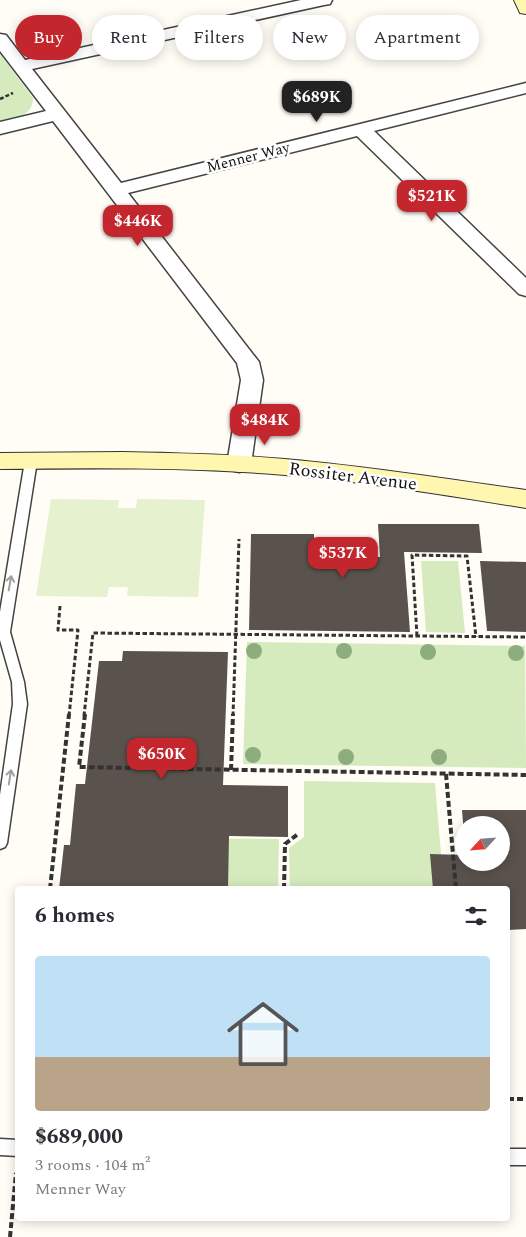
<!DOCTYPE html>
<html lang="en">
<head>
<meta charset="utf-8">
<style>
	body { margin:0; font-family:Spectral,serif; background:#f7f7f7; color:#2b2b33; height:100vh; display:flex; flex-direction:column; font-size:19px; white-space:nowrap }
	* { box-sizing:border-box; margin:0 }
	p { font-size:16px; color:#7c7c81 }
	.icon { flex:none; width:28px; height:28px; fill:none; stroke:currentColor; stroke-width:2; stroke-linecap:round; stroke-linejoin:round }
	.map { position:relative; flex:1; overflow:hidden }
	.side { position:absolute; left:15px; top:886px; width:495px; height:335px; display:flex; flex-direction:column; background:#fff; border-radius:5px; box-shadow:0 2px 12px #0003 }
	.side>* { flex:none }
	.banner { position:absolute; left:15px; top:15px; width:496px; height:45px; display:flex; gap:10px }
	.needle { width:32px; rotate:244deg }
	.controls { position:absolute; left:455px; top:816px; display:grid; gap:10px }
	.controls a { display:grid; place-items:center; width:55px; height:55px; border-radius:50%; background:#fff; box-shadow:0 2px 12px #0003; font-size:25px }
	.price { position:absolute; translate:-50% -42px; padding:0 11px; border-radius:10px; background:#c4262e; color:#fff; font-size:16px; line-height:32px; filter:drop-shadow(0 1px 2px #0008) }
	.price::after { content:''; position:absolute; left:50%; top:30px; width:15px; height:11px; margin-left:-8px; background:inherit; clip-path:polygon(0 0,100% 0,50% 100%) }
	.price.active { background:#222; color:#fff }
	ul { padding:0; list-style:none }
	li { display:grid; align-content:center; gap:10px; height:265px; padding:0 20px }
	li span { display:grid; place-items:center; height:155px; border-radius:5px; color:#555 }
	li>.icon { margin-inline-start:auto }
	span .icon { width:90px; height:90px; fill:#fffc; stroke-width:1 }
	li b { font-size:21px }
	h2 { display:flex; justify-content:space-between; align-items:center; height:60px; padding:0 20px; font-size:21px }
	.tag { padding:0 18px; border-radius:22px; background:#fff; box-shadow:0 2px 12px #0003; font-size:18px; line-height:45px }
	.tag.active { background:#c4262e; color:#fff }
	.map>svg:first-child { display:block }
</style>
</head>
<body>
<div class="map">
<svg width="526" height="1237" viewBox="0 0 526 1237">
	<rect width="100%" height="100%" fill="#fffdf5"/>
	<!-- green -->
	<g fill="#d5ebbd">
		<path d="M0 54 33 98C33 116 14 119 0 122Z"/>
		<polygon points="421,561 458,561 465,633 426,632"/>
		<polygon points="247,642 525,646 526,768 243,764"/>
		<polygon points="304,781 435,783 444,889 290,889 289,848 304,837"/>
		<polygon points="149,838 279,839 278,889 145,889"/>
	</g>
	<!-- pitch -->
	<polygon fill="#e6f2cf" points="51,499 119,500 118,508 136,508 137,499 205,500 198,597 127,596 128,587 109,587 107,597 36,596"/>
	<!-- building -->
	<g fill="#5a524d">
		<polygon points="378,524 479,524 482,553 404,552 410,632 249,630 251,534 314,534 314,556 380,557"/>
		<polygon points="480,561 526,562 526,632 487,631"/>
		<polygon points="123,651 228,652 223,785 288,786 288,837 229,836 228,889 59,889 64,845 70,845 76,784 85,784 99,661 122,661"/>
		<polygon points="462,810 526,810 526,929 508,930 508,889 433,889 430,854 464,855 464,862 501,862 501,825 464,825 464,835"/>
	</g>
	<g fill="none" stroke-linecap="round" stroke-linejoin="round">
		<!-- lane casing -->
		<g stroke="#444" stroke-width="3">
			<g id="lane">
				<polygon points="31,457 37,461 10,632 24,682 27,704 7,843 5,847 0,849 0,795 13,704 12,682 0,640 0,612 25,461"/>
				<polygon points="0,1139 18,1140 18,1156 0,1155"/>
				<rect x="508" y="1149" width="18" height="16"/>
			</g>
		</g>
		<!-- street casing -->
		<g stroke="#444" stroke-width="3">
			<polygon id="street" points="301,0 332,0 330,4 324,5 32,69 121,183 526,83 526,93 374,131 526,278 526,296 519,294 357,136 128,193 259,362 263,380 251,464 247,470 239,472 231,470 227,464 241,380 237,363 53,121 0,134 0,122 46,111 0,51 0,34 6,35 25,60"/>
		</g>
		<!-- secondary casing -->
		<g stroke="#333" stroke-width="2">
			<g id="secondary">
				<polygon points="514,0 526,0 526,14 520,13"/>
				<path d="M123 452C177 453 231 454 285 459 366 466 446 479 526 490V508C446 495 366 482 285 475 190 467 95 468 0 469V453Z"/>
			</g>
		</g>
		<!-- path-far2 -->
		<polyline stroke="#333" stroke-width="2.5" stroke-dasharray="4 2" stroke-linecap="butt" points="0,99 13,93"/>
		<!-- path-far1 -->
		<g stroke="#333" stroke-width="3" stroke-dasharray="4.5 2.5" stroke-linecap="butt">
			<polyline points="60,606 58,630 78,630 69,716"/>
			<polyline points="417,636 412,555 467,556 476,637"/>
			<polyline points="84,716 93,633 526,637"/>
			<polyline points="233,716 239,539"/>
		</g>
		<!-- path -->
		<g stroke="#333" stroke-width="4" stroke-dasharray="6 3" stroke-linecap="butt">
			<polyline points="85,714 79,767 526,775"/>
			<polyline points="231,770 233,714"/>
			<polyline points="446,774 456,889"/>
			<polyline points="50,889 69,714"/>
			<polyline points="284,889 285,844 298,834"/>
			<polyline points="508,1099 526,1099"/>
			<polyline points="10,1237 16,1173"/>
		</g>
		<!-- lane -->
		<use href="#lane" fill="#fff" fill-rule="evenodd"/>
		<!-- street -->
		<use href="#street" fill="#fff" fill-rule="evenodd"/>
		<!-- secondary -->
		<use href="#secondary" fill="#fff6b0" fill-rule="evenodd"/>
	</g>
	<!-- trees -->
	<g fill="#8dad7f">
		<circle cx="254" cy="651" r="8"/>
		<circle cx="344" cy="651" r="8"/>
		<circle cx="428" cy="652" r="8"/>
		<circle cx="516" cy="653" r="8"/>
		<circle cx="253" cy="755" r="8"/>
		<circle cx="346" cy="757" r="8"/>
		<circle cx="439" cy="757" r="8"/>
	</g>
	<!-- one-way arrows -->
	<defs><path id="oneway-shaft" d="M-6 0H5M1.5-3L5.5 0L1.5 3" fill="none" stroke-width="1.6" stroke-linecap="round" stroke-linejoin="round" transform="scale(1.25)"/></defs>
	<g stroke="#a0a0a0">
		<use href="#oneway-shaft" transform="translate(10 583) rotate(-80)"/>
		<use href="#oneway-shaft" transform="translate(10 777) rotate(-81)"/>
	</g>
	<g text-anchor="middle" stroke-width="5" stroke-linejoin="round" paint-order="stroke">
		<!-- far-street labels -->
		<g font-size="15" fill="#111" stroke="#fff">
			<text transform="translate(248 157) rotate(-14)" y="5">Menner Way</text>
		</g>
		<!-- street labels -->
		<g font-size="18" fill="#111" stroke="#fff">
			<text transform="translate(353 476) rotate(7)" y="6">Rossiter Avenue</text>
		</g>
	</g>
</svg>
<div class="controls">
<a><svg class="needle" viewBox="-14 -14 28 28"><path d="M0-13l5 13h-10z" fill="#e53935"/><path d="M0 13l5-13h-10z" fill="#7c7c81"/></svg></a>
</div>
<b class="price active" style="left:317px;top:123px">$689K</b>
<b class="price" style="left:432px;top:222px">$521K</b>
<b class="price" style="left:138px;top:247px">$446K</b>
<b class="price" style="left:265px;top:446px">$484K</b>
<b class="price" style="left:343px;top:579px">$537K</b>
<b class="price" style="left:162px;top:780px">$650K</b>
<div class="banner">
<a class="tag active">Buy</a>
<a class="tag">Rent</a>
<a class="tag">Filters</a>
<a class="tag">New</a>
<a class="tag">Apartment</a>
</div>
<section class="side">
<h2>6 homes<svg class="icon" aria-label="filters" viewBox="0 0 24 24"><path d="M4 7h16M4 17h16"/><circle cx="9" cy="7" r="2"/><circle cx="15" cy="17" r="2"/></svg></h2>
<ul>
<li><span style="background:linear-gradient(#bfe0f5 65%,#b9a48a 0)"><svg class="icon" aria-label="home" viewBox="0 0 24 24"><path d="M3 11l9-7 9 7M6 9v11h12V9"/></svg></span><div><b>$689,000</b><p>3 rooms · 104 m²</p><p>Menner Way</p></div></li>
</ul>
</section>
</div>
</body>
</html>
